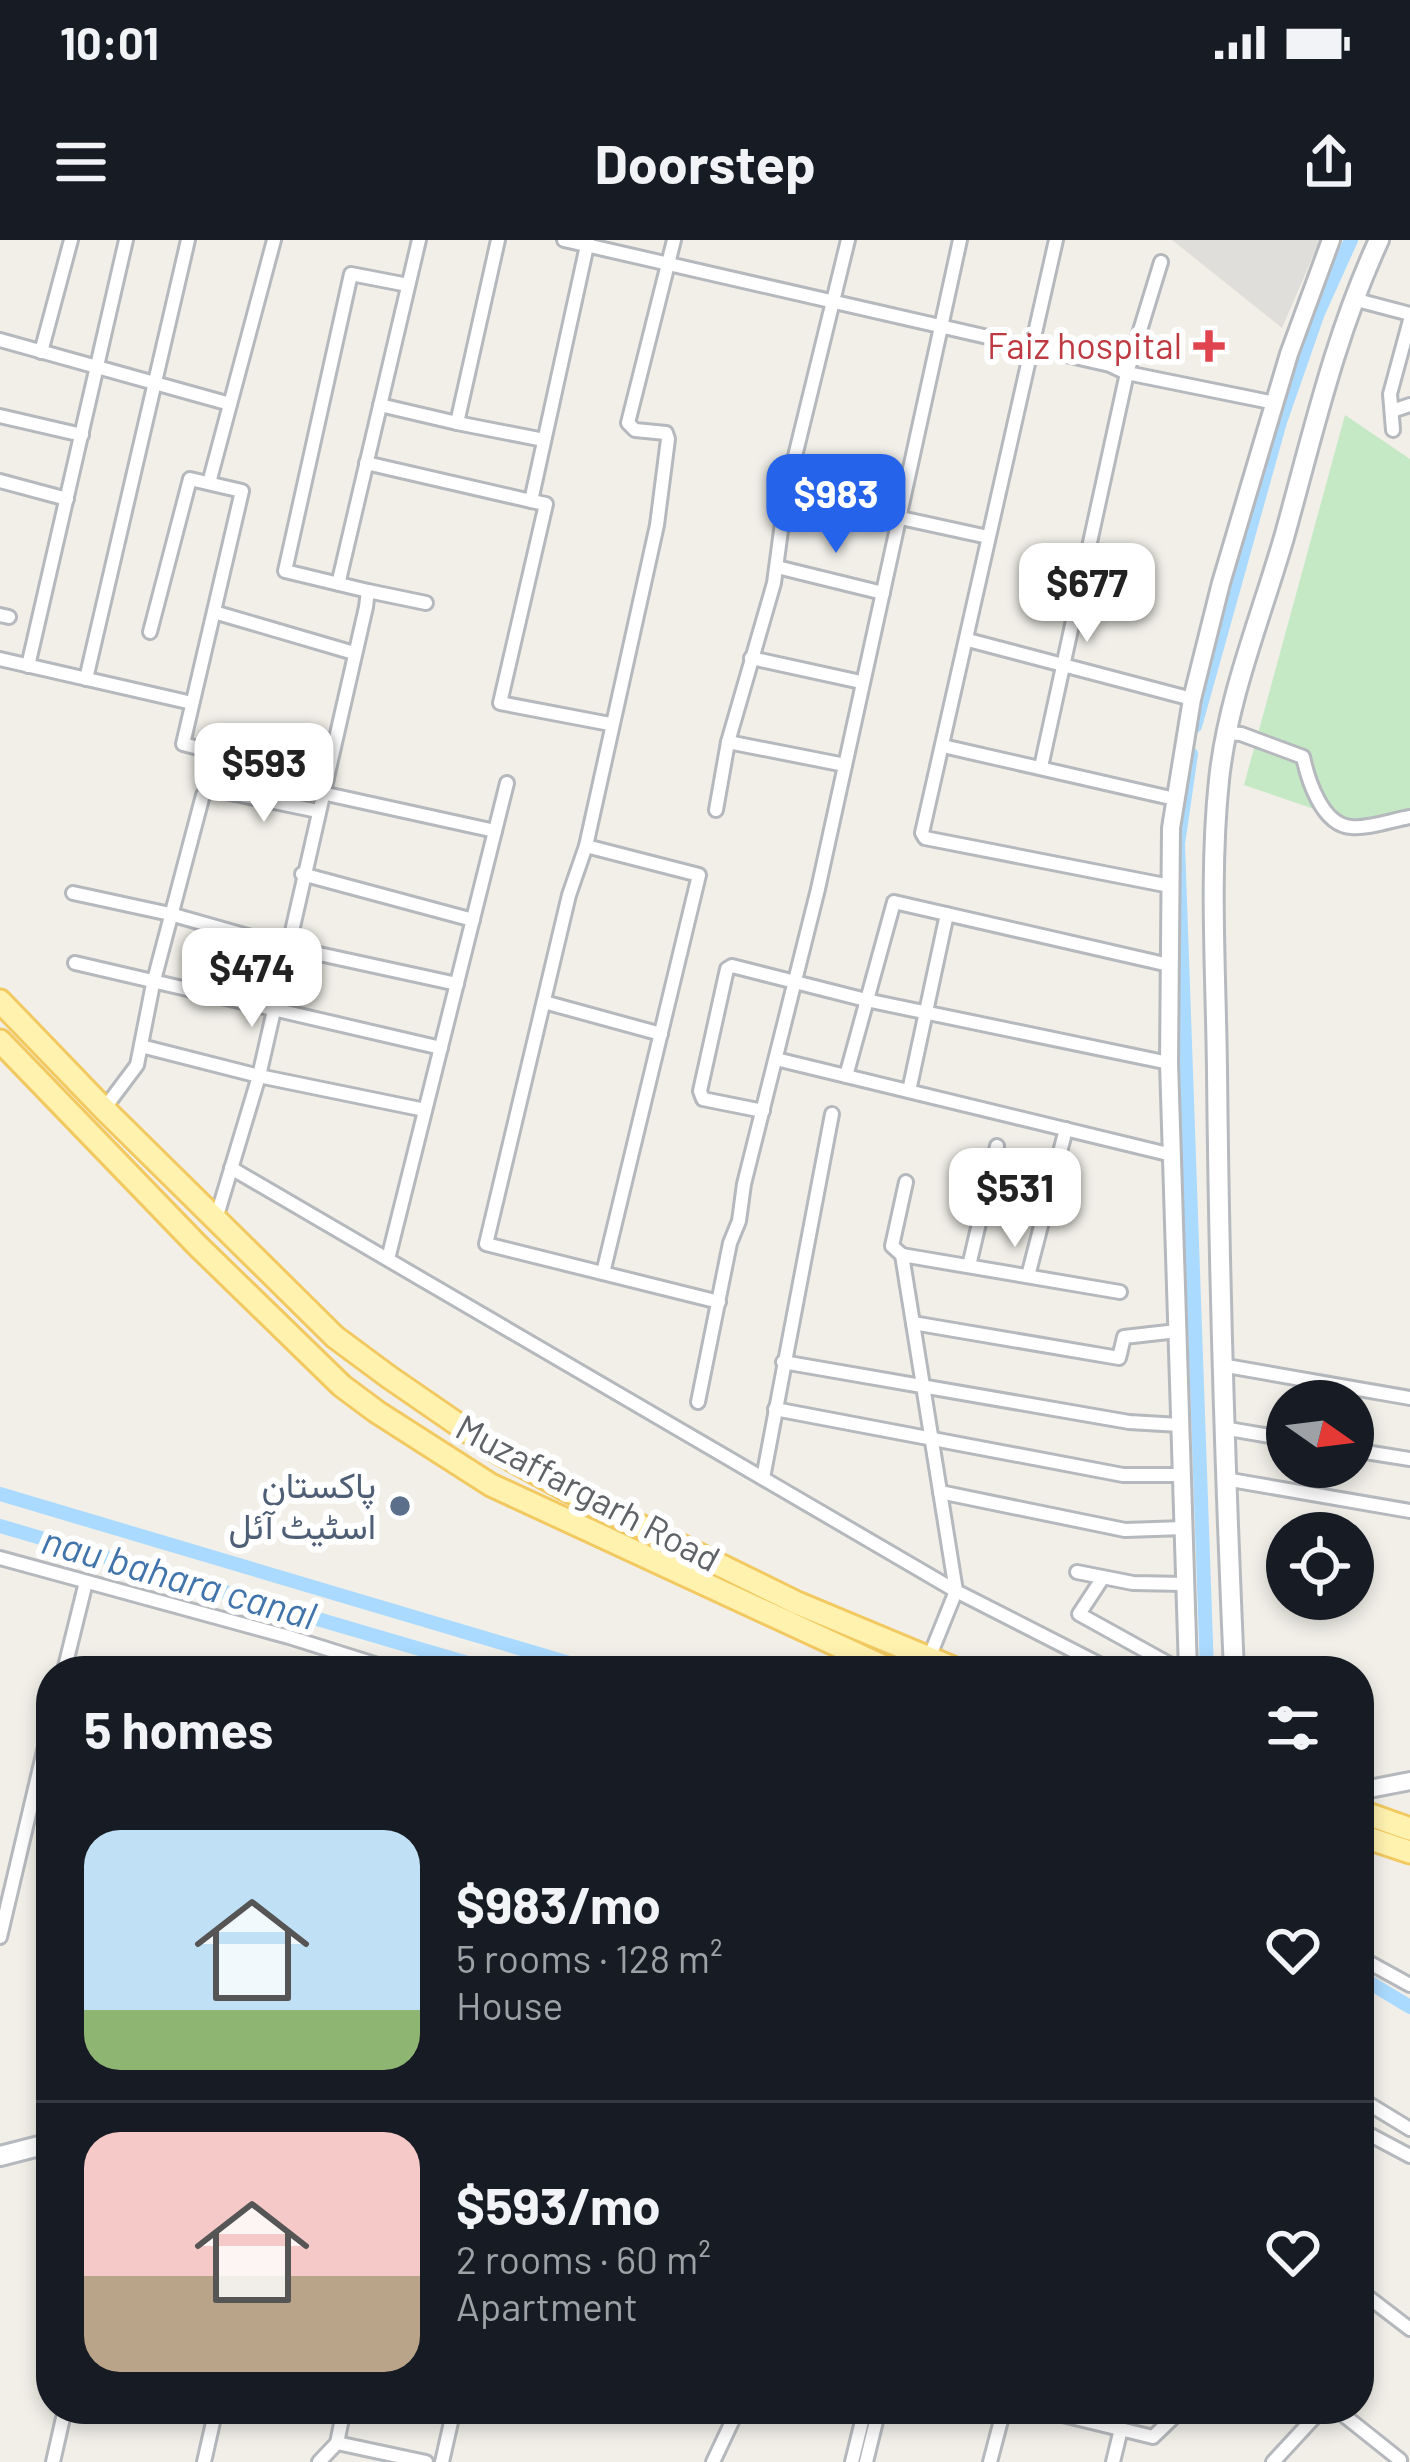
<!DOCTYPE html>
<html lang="en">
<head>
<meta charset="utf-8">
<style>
	body { margin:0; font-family:Barlow,Vazirmatn,sans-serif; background:#242831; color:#f1f3f6; height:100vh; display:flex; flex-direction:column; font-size:45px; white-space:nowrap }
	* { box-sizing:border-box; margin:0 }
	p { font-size:39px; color:#9ea1a6 }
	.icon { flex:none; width:66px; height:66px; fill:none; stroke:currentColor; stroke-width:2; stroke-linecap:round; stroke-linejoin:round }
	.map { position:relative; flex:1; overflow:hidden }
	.side { position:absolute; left:36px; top:1416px; width:1338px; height:768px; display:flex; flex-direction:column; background:#171b24; border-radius:48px; box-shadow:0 6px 18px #0003 }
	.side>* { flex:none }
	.needle { width:78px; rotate:104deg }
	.tools { position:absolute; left:1266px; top:1140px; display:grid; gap:24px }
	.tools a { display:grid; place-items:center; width:108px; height:108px; border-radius:50%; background:#171b24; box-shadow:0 6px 18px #0003; font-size:60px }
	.price { position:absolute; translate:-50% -102px; padding:0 27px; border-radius:24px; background:#fff; color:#222; font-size:39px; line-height:78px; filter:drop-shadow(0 3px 6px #0008) }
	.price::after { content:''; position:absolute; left:50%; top:72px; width:36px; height:27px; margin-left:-18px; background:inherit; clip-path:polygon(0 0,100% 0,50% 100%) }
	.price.active { background:#2563eb; color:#fff }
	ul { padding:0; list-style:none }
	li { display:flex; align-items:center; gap:36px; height:300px; padding:0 48px }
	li+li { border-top:3px solid #363941 }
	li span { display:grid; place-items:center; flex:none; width:336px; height:240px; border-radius:36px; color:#555 }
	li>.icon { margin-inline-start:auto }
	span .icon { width:144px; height:144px; fill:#fffc; stroke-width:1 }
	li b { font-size:51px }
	h2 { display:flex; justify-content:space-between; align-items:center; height:144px; padding:0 48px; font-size:51px }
	.status { display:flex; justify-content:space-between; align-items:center; height:84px; padding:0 60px; background:#171b24; direction:ltr }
	.status svg { height:33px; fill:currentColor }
	header { display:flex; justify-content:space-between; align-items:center; height:156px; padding:0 48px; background:#171b24; font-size:54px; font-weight:700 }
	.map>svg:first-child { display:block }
</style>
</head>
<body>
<div class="status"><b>10:01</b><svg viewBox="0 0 49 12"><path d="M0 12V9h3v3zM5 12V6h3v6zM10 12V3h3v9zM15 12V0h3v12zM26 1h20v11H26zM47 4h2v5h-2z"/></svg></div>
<header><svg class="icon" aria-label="menu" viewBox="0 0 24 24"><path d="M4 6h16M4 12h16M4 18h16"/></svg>Doorstep<svg class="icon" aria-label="share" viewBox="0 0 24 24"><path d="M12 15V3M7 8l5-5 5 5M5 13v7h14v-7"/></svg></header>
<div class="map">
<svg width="1410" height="2222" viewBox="0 0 1410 2222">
	<rect width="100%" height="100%" fill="#f1efe8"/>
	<!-- industrial -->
	<polygon fill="#e0deda" points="1172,0 1320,0 1282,88"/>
	<!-- green -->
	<polygon fill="#c5e8c5" points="1345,175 1410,219 1410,573 1364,586 1244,545"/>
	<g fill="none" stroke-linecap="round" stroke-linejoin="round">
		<!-- canal -->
		<g stroke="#aadaff" stroke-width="14">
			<polyline points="1195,486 1280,182 1318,73 1351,0"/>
			<polyline points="1191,514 1178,604 1207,1431"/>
			<polyline points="0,1254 596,1431"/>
			<polyline points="0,1286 495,1431"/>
			<polyline points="1359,1736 1410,1767"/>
		</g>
		<!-- minor casing -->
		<g stroke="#b5b8bc" stroke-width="18">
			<g id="minor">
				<polyline points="564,0 1110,125 1127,133 1041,527"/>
				<polyline points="674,0 628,183 635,190 666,193 668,199 657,285 586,606 569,655 486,1004 719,1062"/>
				<polyline points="1056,0 922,593 925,598 1170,646"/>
				<polyline points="588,1 531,261 546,264 500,463 610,484"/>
				<polyline points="1161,22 1127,133 1275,163"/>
				<polyline points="1353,59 1410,74"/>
				<polyline points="0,100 230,164"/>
				<polyline points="41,112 71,0"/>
				<polyline points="380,165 457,183 498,0"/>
				<polyline points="1392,171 1410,165"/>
				<polyline points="0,176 82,195"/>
				<polyline points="457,183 544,200"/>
				<polyline points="1393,190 1390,154 1410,80"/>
				<polyline points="366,223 531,261"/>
				<polyline points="0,241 67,259"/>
				<polyline points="209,243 274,0"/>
				<polyline points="786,253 988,297"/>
				<polyline points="777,327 883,353"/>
				<polyline points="339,344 285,331 351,34 408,45"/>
				<polyline points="368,351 426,363"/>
				<polyline points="214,372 354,413"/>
				<polyline points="0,375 9,377"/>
				<polyline points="150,392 190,239 242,251 183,504 202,509"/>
				<polyline points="968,400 1192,459"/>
				<polyline points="751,418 861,442"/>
				<polyline points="0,419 192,463"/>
				<polyline points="28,426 126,0"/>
				<polyline points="86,439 188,0"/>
				<path d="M1227 493 1241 494 1303 517C1308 540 1322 585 1351 587 1368 589 1392 580 1410 577"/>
				<polyline points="728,502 845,525"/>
				<polyline points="943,506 1175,559"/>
				<polyline points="322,553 495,591"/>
				<polyline points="716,570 728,502 774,343 786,253 848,0"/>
				<polyline points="586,606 699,635 603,1033"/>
				<polyline points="302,634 473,680"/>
				<polyline points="73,653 170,674 287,707 457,744"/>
				<polyline points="75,723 441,808"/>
				<polyline points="544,762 661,794"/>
				<polyline points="141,806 259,836 425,870"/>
				<polyline points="776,819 1172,915"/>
				<polyline points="846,836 894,662 1169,725"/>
				<polyline points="909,851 947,674"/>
				<polyline points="104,869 137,825 153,744 203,555 211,549 318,571"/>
				<polyline points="763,871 703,859 700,851 727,729 732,726 866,760 1169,823"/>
				<polyline points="231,928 956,1351 1113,1431"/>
				<polyline points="906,942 892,1006 902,1015 956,1351 929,1418"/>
				<polyline points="216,979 259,836 366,367 368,351 339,344 340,336 419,0"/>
				<polyline points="902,1015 1120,1052"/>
				<polyline points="388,1019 507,543"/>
				<polyline points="969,1026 997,906"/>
				<polyline points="1028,1036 1066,889"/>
				<polyline points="913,1083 1119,1118 1124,1097 1177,1091"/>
				<polyline points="783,1122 1129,1182 1180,1185"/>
				<polyline points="1221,1125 1410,1158"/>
				<polyline points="698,1162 730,1003 739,981 744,944 818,649 960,0"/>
				<polyline points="775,1169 1123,1235 1182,1235"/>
				<polyline points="1223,1188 1287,1199"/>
				<polyline points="1353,1210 1410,1219"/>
				<polyline points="763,1238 832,874"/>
				<polyline points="1225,1239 1410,1271"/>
				<polyline points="940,1252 1125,1290 1184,1288"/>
				<polyline points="0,1318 289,1397 397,1431"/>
				<polyline points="1077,1332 1133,1343 1185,1344"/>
				<polyline points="1102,1339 1079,1374 1182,1431"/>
				<polyline points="64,1431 86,1342"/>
				<polyline points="0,1697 51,1481"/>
				<polyline points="1359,1717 1410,1745"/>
				<polyline points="1359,1858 1410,1889"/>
				<polyline points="1359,1889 1410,1916"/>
				<polyline points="1359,2050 1410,2089"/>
				<polyline points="344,2169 337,2203 426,2222"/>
				<polyline points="1038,2169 1153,2197 1182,2169"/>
				<polyline points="1336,2169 1400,2220"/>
				<polyline points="53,2222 65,2169"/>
				<polyline points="204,2222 216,2169"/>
				<polyline points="319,2222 337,2203"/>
				<polyline points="442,2222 454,2169"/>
				<polyline points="713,2222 738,2169"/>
				<polyline points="852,2222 865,2169"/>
				<polyline points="866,2222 879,2169"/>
				<polyline points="990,2222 1004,2169"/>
				<polyline points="1113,2222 1121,2189"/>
				<polyline points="1273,2222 1322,2169"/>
			</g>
		</g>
		<!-- tertiary casing -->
		<g stroke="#b5b8bc" stroke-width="22">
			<g id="tertiary">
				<polyline points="1188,1431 1169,823 1171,588 1192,459 1221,343 1289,114 1331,0"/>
				<polyline points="1359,1551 1410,1541"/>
			</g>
		</g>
		<!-- secondary casing -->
		<g stroke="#b6babf" stroke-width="24">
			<g id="secondary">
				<path d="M1234 1431C1225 1231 1219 1031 1217 831 1216 735 1209 635 1219 540 1228 455 1262 375 1285 294 1313 193 1335 95 1379 0"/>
				<polyline points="0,1916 51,1903"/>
			</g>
		</g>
		<!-- primary casing -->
		<g stroke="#f2c960" stroke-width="27">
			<g id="primary">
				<polyline points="0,761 104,869 335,1097 389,1137 498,1212 565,1249 797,1363 960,1431"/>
				<polyline points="0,801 198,1006 342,1146 377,1172 491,1245 893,1431"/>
				<polyline points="1359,1571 1410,1589"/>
				<polyline points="1359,1595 1410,1612"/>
			</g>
		</g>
		<!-- minor -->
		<use href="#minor" stroke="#fff" stroke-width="12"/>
		<!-- tertiary -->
		<use href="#tertiary" stroke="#fff" stroke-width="16"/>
		<!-- secondary -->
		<use href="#secondary" stroke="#fff" stroke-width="18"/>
		<!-- primary -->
		<use href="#primary" stroke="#fff2af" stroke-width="21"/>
	</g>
	<!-- markers -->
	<path fill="#e0444e" stroke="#fff" stroke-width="4.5" d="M1203 88h12v12h12v12h-12v12h-12v-12h-12v-12h12z"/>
	<circle fill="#5c6f8a" stroke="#fff" stroke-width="4.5" cx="400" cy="1266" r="12"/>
	<g text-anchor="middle" stroke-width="12" stroke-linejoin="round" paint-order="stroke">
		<!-- health labels -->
		<g font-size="36" fill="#be3a42" stroke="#fff" text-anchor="end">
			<text x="1182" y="119">Faiz hospital</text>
		</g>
		<!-- service labels -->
		<g font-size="36" fill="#4e5e75" stroke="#fff" text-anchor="end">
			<text x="376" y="1258">پاکستان<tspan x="376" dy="41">اسٹیٹ آئل</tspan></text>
		</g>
		<!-- street labels -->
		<g font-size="36" fill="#5f6368" stroke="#fff">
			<text transform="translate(588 1253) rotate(28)" y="13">Muzaffargarh Road</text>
		</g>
		<!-- water labels -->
		<g font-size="39" font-style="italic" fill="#4174aa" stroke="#fff">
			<text transform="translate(179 1338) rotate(16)" y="14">nau bahara canal</text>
		</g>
	</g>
</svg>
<div class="tools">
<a><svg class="needle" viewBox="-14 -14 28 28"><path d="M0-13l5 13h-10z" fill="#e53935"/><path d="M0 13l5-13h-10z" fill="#9ea1a6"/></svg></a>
<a><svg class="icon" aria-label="locate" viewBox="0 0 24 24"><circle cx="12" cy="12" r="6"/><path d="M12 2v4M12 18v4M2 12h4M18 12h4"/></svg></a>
</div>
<b class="price active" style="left:836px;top:316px">$983</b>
<b class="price" style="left:1087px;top:405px">$677</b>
<b class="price" style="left:264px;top:585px">$593</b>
<b class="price" style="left:252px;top:790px">$474</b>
<b class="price" style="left:1015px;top:1010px">$531</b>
<section class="side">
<h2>5 homes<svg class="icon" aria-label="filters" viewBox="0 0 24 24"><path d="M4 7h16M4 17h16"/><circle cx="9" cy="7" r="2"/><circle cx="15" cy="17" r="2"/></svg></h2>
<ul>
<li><span style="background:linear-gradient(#bfe0f5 75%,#8fb573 0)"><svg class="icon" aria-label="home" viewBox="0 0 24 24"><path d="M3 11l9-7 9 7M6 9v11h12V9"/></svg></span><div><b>$983/mo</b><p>5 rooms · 128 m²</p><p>House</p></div><svg class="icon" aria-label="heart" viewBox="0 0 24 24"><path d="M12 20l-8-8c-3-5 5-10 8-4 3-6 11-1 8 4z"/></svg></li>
<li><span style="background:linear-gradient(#f6c9c9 60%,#b9a48a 0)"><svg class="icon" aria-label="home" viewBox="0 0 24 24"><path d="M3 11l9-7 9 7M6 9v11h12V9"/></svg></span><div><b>$593/mo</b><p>2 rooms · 60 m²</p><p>Apartment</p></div><svg class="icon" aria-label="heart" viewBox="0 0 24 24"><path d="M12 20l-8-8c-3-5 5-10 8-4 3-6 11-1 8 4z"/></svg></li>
</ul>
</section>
</div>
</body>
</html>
